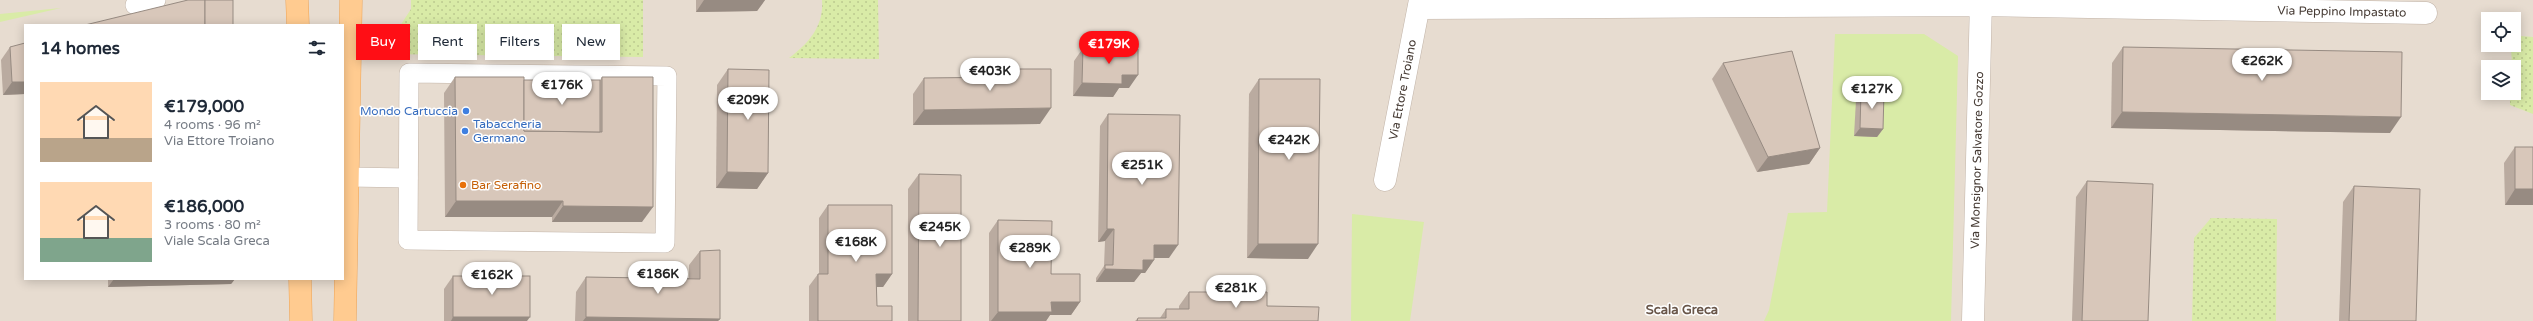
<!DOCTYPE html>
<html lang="en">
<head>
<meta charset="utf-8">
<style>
	body { margin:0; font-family:"Varela Round",sans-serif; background:#f2f2f3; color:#1f2937; height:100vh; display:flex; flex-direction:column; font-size:15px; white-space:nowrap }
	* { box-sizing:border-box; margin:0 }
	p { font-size:13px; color:#747a83 }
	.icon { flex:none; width:22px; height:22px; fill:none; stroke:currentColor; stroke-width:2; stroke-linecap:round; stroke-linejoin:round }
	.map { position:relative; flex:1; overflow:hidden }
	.details { position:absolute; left:24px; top:24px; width:320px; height:256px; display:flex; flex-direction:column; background:#fff; border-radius:0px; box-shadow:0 2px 10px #0003 }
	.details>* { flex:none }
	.guide { position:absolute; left:356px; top:24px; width:380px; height:36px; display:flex; gap:8px }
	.buttons { position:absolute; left:2481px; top:12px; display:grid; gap:8px }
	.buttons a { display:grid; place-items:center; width:40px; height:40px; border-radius:0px; background:#fff; box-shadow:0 2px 10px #0003; font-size:20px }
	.price { position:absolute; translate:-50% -34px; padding:0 9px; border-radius:14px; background:#fff; color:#222; font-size:13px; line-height:26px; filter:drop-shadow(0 1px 2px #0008) }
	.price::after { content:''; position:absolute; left:50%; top:24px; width:12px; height:9px; margin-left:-6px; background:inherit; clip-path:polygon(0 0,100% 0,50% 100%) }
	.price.active { background:#ff0e15; color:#fff }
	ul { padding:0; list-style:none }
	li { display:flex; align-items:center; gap:12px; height:100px; padding:0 16px }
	li span { display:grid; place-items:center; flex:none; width:112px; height:80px; border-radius:0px; color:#555 }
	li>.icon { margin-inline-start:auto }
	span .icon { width:48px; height:48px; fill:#fffc; stroke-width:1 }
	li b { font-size:17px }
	h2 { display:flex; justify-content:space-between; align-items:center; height:48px; padding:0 16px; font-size:17px }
	.tag { padding:0 14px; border-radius:0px; background:#fff; box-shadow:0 2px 10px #0003; font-size:14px; line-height:36px }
	.tag.active { background:#ff0e15; color:#fff }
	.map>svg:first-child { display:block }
</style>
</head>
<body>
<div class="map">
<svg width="2533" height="321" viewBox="0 0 2533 321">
	<defs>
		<pattern id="park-dots" width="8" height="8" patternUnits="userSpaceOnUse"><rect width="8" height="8" fill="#d9eba7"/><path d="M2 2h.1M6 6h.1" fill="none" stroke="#bcca90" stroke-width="1.8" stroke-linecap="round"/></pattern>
	</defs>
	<rect width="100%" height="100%" fill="#f3ebe3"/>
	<!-- residential -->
	<path fill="#e7dcd0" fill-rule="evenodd" d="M0 0H2533V321H0ZM2488 19H2514V45H2488ZM25 25H343V279H25ZM2488 67H2514V93H2488Z"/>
	<!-- grass -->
	<g fill="#d9eba7">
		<polygon points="61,8 0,22 0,14"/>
		<polygon points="1835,34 1924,34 1958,56 1951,321 1764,321 1769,310 1788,213 1827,212"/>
		<polygon points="1352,214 1424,222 1410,321 1351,321"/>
	</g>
	<!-- park -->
	<g fill="url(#park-dots)">
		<polygon points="411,0 643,0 643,57 382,54 411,9"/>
		<path d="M822 0H878L879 59 789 58C809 43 824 26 822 0Z"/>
		<polygon points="2521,36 2533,37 2533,114 2510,105 2510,93 2514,93 2511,49"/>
		<polygon points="2211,218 2277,219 2276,321 2192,321 2194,238"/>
	</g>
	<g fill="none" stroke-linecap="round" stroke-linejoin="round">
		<!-- lane casing -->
		<g stroke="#c2b4a8" stroke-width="20">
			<g id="lane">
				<polyline points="135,5 156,0"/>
				<polygon points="409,73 667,76 665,243 408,240"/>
				<polyline points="348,177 408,178"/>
			</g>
		</g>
		<!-- street casing -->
		<g stroke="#c2b4a8" stroke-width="23">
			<g id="street">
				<path id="s1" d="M1419 8 1981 5 2426 13"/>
				<path id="s2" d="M1385 180 1420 0"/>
				<path id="s3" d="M1973 321 1981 0"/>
			</g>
		</g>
		<!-- primary casing -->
		<g stroke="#eda457" stroke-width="23">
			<g id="primary">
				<polyline points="297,0 298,25"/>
				<polyline points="300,279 301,321"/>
				<polyline points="345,321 351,0"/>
			</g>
		</g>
		<!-- lane -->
		<use href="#lane" stroke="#fff" stroke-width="19"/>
		<!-- street -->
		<use href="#street" stroke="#fff" stroke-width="22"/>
		<!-- primary -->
		<use href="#primary" stroke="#ffcb90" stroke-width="22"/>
	</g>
	<!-- wall -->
	<g fill="#baaba0">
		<polygon points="696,0 765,0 757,11 696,12"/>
		<polygon points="10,47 25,94 3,95 1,60"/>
		<polygon points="2123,47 2390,133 2111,128 2112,63"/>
		<polygon points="1083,48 1129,88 1119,88 1113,97 1073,96 1074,61"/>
		<polygon points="1723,63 1820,148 1809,164 1757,172 1712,79"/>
		<polygon points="728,69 768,173 757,189 716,188 717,85"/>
		<polygon points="1018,69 1040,124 913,125 913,94 924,78 1012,77"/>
		<polygon points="455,77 524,80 600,80 602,77 642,222 552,222 552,217 445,217 444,93"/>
		<polygon points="1259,79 1308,259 1247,258 1249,94"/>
		<polygon points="1861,92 1883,129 1877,137 1854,136 1856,100"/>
		<polygon points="1108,114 1169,258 1154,258 1154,260 1145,273 1141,273 1134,282 1096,282 1096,278 1104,266 1105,241 1098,242 1100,126"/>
		<polygon points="2515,147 2533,147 2533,318 2533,205 2505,205 2504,163"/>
		<polygon points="919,174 961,321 908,321 908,189"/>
		<polygon points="2087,181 2148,321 2072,321 2076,197"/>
		<polygon points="2354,186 2416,321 2339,321 2343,202"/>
		<polygon points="828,205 892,274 883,287 877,287 877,306 892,321 809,321 809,286 818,274 819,274 819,218"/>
		<polygon points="998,220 1080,302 1071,315 1050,315 1046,321 989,321 989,233"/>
		<polygon points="700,251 720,319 718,321 575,321 576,292 586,277 689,278 689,265"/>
		<polygon points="453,276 527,321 444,321 444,289"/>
		<polygon points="108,279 235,279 231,284 108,287"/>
		<polygon points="1189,292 1267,306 1318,321 1135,321 1138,318 1160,318 1166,309 1179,309 1179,306"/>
	</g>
	<!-- shaded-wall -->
	<g fill="#978b82">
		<polygon points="704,0 765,0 757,11 696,12"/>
		<polygon points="1122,75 1138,75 1129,88 1119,88 1113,97 1073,96 1082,83"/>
		<polygon points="12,82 25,82 25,94 3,95"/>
		<polygon points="1051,108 1040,124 913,125 924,110"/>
		<polygon points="2122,112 2401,117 2390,133 2111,128"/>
		<polygon points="1860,128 1883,129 1877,137 1854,136"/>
		<polygon points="1820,148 1809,164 1757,172 1768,157"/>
		<polygon points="727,172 768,173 757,189 716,188"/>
		<polygon points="2515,189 2533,189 2533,205 2505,205"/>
		<polygon points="456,201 563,201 552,217 445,217"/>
		<polygon points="563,206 653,207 642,222 552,222"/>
		<polygon points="1107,229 1114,229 1105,241 1098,242"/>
		<polygon points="1258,244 1318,244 1308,259 1247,258"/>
		<polygon points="1154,245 1178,245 1169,258 1145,258"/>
		<polygon points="1143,260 1154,260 1145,273 1141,273 1134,282 1096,282 1105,269"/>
		<polygon points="876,274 892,274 883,287 868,287"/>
		<polygon points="114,279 235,279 231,284 108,287"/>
		<polygon points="1051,302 1080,302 1071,315 1050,315 1046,321 991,321 998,312"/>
		<polygon points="453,317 530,317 527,321 451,321"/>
		<polygon points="586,317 720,319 718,321 583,321"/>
	</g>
	<!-- building -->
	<g fill="#d8c7ba" stroke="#978b82">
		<polygon points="188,0 205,0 205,25 85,25"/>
		<rect x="205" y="0" width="28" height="25"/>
		<polygon points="25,43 25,82 12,82 10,47"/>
		<polygon points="2123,47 2402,52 2401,117 2122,112"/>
		<polygon points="1083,48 1138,49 1138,75 1122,75 1122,84 1082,83"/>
		<polygon points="1792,51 1820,148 1768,157 1723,63"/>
		<polygon points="728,69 769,70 768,173 727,172"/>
		<polygon points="1018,69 1051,69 1051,108 924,110 924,78 1018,77"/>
		<polygon points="455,77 524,77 524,131 602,132 602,77 653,77 653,207 563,206 563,201 456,201"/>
		<polygon points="1259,79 1320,79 1318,244 1258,244"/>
		<polygon points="524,80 600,80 600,132 524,131"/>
		<polygon points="1861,92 1884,93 1883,129 1860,128"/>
		<polygon points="1108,114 1180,115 1178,245 1154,245 1154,260 1143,260 1143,270 1105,269 1105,265 1113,265 1114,229 1107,229"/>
		<rect x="2515" y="147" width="18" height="42"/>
		<polygon points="919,174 961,175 961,321 918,321"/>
		<polygon points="2087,181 2153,184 2148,321 2082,321"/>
		<polygon points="2354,186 2420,189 2416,321 2349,321"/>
		<polygon points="828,205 892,205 892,274 876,274 877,306 892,306 892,321 818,321 818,274 828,274"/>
		<polygon points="998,220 1052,221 1051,274 1080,274 1080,302 1051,302 1052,312 998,312"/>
		<polygon points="720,250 720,319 586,317 586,277 700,279 700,251"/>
		<rect x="453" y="276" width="77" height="41"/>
		<polygon points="1189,292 1267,292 1267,306 1319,307 1318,321 1137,321 1138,318 1166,318 1166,309 1189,309"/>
	</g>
	<!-- markers -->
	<g fill="#3f7fe0" stroke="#fff" stroke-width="1.5">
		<circle cx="466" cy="111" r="4"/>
		<circle cx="465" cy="131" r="4"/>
	</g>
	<circle fill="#e8710a" stroke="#fff" stroke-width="1.5" cx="463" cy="185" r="4"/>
	<g text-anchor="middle" stroke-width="3" stroke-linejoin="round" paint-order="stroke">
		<!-- street labels -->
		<g font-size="12" fill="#453a33" stroke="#fff">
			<text dy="4" stroke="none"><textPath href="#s1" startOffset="923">Via Peppino Impastato</textPath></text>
			<text dy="4" stroke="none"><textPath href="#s2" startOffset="92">Via Ettore Troiano</textPath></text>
			<text dy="4" stroke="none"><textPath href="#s3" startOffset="161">Via Monsignor Salvatore Gozzo</textPath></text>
		</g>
		<!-- shop labels -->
		<g font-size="12" fill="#366cbe" stroke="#fff" text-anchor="end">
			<text x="458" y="115">Mondo Cartuccia</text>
			<text x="473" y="128" text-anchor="start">Tabaccheria<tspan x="473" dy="14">Germano</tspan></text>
		</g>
		<!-- food labels -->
		<g font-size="12" fill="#c56008" stroke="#fff" text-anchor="start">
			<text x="471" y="189">Bar Serafino</text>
		</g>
		<!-- neighbourhood labels -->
		<g font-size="13" font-weight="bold" fill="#695649" stroke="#fff">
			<text x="1682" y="314">Scala Greca</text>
		</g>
	</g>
</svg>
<div class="buttons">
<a><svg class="icon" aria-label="locate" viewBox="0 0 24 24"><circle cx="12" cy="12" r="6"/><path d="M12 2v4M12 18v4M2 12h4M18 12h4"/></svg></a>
<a><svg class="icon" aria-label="layers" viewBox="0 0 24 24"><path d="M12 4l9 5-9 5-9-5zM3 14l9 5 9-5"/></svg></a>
</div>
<b class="price active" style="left:1109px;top:65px">€179K</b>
<b class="price" style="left:2262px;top:82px">€262K</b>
<b class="price" style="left:990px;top:92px">€403K</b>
<b class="price" style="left:562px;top:106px">€176K</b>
<b class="price" style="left:1872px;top:110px">€127K</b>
<b class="price" style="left:748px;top:121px">€209K</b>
<b class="price" style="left:1289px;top:161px">€242K</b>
<b class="price" style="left:1142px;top:186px">€251K</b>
<b class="price" style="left:940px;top:248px">€245K</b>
<b class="price" style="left:856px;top:263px">€168K</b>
<b class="price" style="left:1030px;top:269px">€289K</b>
<b class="price" style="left:658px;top:295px">€186K</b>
<b class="price" style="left:492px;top:296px">€162K</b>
<b class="price" style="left:1236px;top:309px">€281K</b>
<div class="guide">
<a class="tag active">Buy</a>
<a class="tag">Rent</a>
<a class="tag">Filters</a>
<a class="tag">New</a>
</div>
<section class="details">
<h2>14 homes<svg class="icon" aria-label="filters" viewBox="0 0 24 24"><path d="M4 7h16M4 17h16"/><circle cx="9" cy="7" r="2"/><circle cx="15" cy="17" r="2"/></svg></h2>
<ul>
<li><span style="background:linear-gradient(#ffd9b3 70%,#b9a48a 0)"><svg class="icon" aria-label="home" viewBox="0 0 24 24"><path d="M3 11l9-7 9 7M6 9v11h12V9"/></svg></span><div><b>€179,000</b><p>4 rooms · 96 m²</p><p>Via Ettore Troiano</p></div></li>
<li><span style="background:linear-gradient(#ffd9b3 70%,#7fa58c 0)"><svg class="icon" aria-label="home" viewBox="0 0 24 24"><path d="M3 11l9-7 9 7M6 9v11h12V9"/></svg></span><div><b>€186,000</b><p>3 rooms · 80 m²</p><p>Viale Scala Greca</p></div></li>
</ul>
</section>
</div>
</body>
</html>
